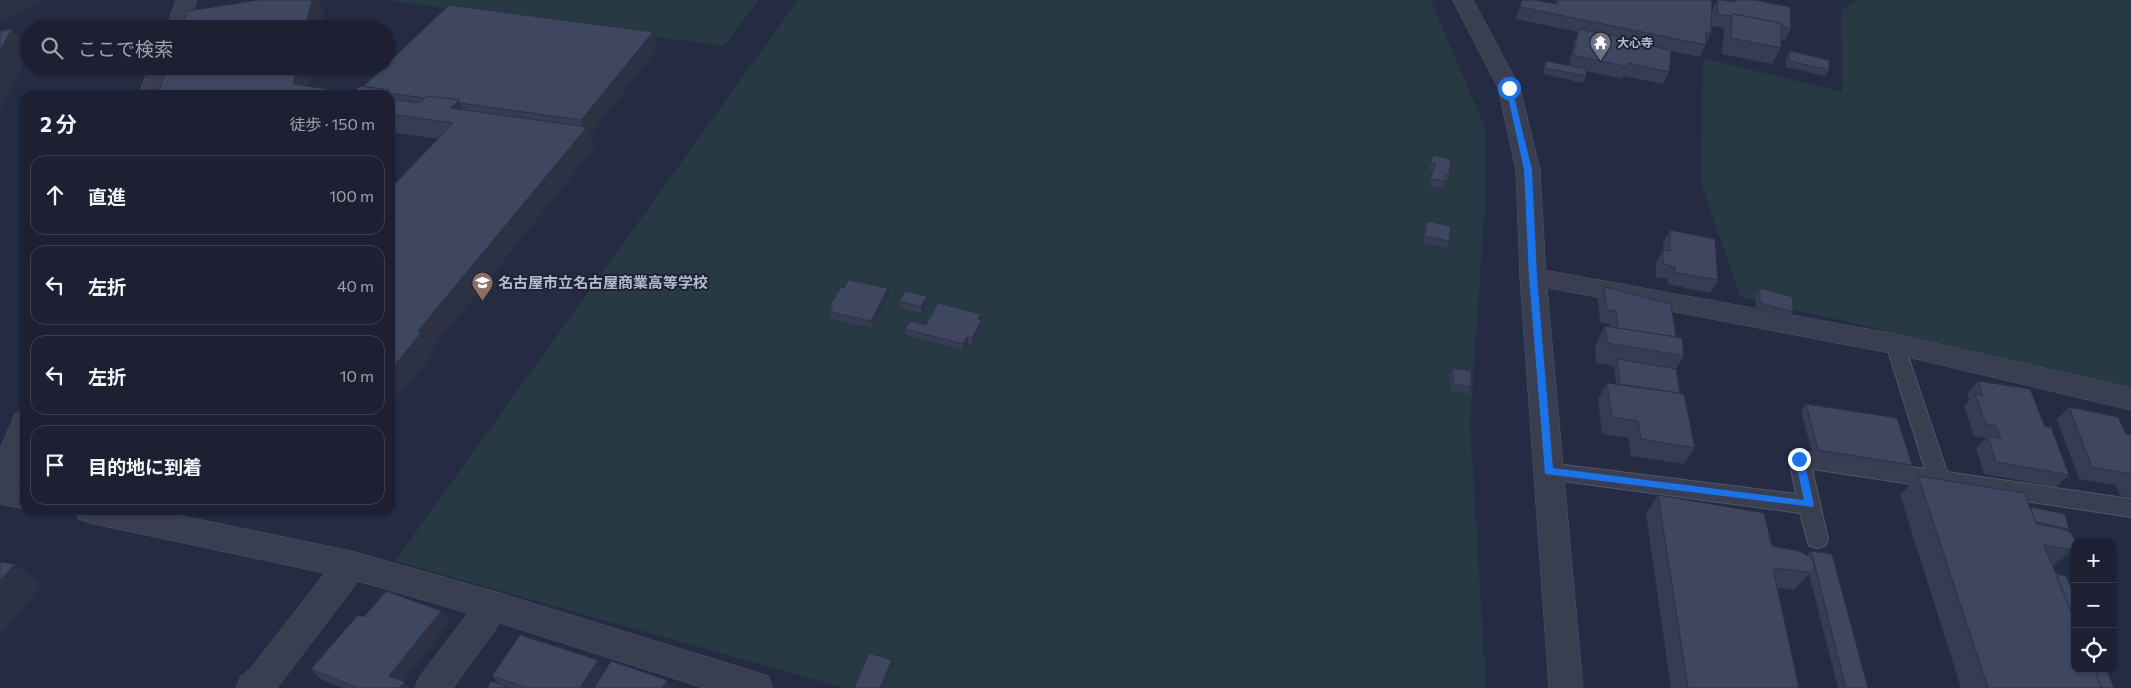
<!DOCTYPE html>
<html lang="ja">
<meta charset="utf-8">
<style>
:root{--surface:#1c2032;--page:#292d3e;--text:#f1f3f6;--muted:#a0a3ac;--line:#3a3e4d}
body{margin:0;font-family:Commissioner,"Noto Sans JP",sans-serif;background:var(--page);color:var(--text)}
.controls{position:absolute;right:15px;bottom:15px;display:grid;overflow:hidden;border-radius:10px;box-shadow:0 1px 4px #0004}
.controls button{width:45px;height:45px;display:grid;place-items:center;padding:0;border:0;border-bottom:1px solid var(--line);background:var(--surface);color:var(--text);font:25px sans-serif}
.stop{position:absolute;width:15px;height:15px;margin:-11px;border:4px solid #1a73e8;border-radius:50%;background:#fff}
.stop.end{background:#1a73e8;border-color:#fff;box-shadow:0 1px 5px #0008}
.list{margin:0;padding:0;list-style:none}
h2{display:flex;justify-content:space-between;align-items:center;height:65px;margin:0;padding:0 20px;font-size:21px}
h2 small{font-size:16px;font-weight:400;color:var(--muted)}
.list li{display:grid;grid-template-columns:32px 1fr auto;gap:15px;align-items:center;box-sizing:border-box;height:80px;margin:0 10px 10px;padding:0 10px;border:1px solid var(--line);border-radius:15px}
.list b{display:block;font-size:19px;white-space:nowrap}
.list em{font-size:16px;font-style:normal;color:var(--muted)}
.icon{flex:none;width:28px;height:28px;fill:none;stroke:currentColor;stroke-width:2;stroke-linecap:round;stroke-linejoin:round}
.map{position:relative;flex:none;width:2131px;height:688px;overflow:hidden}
.search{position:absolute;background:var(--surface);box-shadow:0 1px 4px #0004;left:20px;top:20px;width:375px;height:55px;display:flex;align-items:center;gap:12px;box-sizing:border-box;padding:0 18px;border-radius:28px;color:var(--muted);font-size:19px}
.panel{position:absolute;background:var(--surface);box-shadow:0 1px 4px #0004;left:20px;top:90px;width:375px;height:425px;border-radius:15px}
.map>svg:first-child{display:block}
.green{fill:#273a43}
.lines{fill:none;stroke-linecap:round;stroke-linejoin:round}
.service-casing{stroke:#515669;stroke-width:2}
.minor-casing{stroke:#515669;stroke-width:1}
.tertiary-casing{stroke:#515669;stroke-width:1}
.service{fill:#393e51;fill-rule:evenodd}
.minor{fill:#393e51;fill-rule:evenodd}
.tertiary{fill:#393e51;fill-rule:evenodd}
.wall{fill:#363c53}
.shaded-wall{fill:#2c3143}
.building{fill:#3f4660;stroke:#2c3143}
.route{fill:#1a73e8}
.labels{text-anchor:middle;stroke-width:4;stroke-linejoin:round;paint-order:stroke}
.far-poi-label{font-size:12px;font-weight:bold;fill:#b6bacc;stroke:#1e2337;text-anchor:start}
.poi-label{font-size:15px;font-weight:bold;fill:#b6bacc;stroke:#1e2337;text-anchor:start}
</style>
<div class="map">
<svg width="2131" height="688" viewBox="0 0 2131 688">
<rect width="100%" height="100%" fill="#252b42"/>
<g class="green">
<path d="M386,0H759L724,46Z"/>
<path d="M798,0H1431L1485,128V205L1470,422L1486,688H845L395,561Z"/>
<path d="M1856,0H2131V388L1740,297L1701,182L1703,58L1842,92L1841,10Z"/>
</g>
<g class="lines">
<defs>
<path id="service" d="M1895,337L1902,339L1904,344L1947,472L2131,499V517L1812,469L1828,539L1825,546L1817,548L1809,546L1800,513L1548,479L1541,477L1538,471L1541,465L1548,463L1796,494L1789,459L1792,453L1799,451L1925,469L1886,344L1888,339Z"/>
<g id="minor">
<path d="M177,0H197L186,29H166Z"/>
<path d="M150,66H172L161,95H139Z"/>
<path d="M1533,268L1895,334L2131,388V410L1895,354L1524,283L1520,277L1524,271Z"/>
<path d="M25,410V462L18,482L25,483V509L0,504V449L15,414Z"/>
<path d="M74,510H153L351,551L493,591L756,672L768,676L773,688H704L500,623L453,688H415L420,676L468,613L358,581L277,688H236L241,676L251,668L325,573L90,523L79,519Z"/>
</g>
<path id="tertiary" d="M1453,0H1473L1520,88L1540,170L1546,277L1583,688H1549L1520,277L1516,170L1498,88Z"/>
</defs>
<use href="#service" class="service-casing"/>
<use href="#minor" class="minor-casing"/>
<use href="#tertiary" class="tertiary-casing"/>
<use href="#service" class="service"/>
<use href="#minor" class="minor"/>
<use href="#tertiary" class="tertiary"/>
</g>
<g class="wall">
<path d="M1522,0L1555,4L1556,0H1712L1711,33L1700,57L1671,51L1669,72L1663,84L1623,76L1622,79L1586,71V76L1583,83L1543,74L1544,67L1546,61L1569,65L1574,41L1578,32L1516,19Z"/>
<path d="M1717,0H1722L1732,2L1733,0H1755L1791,28L1785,40L1781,39V48L1772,64L1722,54L1724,30L1725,28L1711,26L1712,11Z"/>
<path d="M658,48L590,135L595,147L432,349L434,352L390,408V189L438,139L390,132V95H157L168,66H313L308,86L353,93L364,86Z"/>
<path d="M1790,51L1829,70L1825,76L1786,67V58Z"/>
<path d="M1433,155L1449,175L1447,181H1445L1442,188L1428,185L1433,171L1429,170Z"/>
<path d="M1427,221L1449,241L1447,248L1422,242Z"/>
<path d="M1670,230L1718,280L1710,293L1667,284L1668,279L1656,277V262L1663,250V243Z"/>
<path d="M1604,287L1676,337L1684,356L1676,369L1680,393L1695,448L1684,464L1631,456L1628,438L1602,434L1598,399L1607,383L1616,384L1614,366L1596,363L1595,346L1605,326L1610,327V324L1600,323L1598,300Z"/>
<path d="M1760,288L1793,312L1789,318L1756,310V295Z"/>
<path d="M890,295L872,328L831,319L830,312L831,309L830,305Z"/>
<path d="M927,296L928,303L922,314L900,308L899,301Z"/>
<path d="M981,314L982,326L973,345L968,343L964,350L906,335L905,329Z"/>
<path d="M1453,368L1471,387L1469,394L1451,391L1450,375Z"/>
<path d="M1978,381L2045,427L2069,475L2056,487L1984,474L1976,448L1985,439V438L1974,436L1964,406L1969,400L1967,393Z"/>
<path d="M1806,404L1912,465L1907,471L1813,456L1801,411Z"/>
<path d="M2069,407L2126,434L2131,435V498L2120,495L2116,485L2079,479L2057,419Z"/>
<path d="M1918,476L2030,507L2069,529L2067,531L2075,550L2053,567L2114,688H1961L1900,495Z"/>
<path d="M1658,495L1772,546L1807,555L1811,551L1868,688H1838L1809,574L1794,590L1777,588L1799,688H1671L1646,514Z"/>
<path d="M441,611L450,622L403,681L411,688H343L322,680L311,669L364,617Z"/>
<path d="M605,671L671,688H487L498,684L492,676Z"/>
</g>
<g class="shaded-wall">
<path d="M0,0H46L0,23Z"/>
<path d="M312,0H318L324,11L321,29H305Z"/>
<path d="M12,29L29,51V53L0,111V51Z"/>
<path d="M653,32L658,48L590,135L595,147L432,349L434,352L390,408V371L418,331L585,130L581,120Z"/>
<path d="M297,66H313L307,95L293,84Z"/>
<path d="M388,90L398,110L390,114V95H383Z"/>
<path d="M459,100L468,120L451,108Z"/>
<path d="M888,288L890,295L872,328L871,321Z"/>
<path d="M927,296L928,303L922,314L921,307Z"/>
<path d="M981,314L982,326L973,345L972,338L978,319Z"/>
<path d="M967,337L968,343L964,350L963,344Z"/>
<path d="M2075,549L2054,567L2049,568L2071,550Z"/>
<path d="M15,564L42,585L0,636V581Z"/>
<path d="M441,611L450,622L399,686L389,676Z"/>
<path d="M598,660L605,671L594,688H580Z"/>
<path d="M892,660L894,666L884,688H880Z"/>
<path d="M667,680L671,688H662Z"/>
<path d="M405,682L411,688H399Z"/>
</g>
<g class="building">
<path d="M258,0H312L305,29H181L187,11Z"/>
<path d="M1522,0H1534L1557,4L1558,0H1712L1711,33L1706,32V45L1520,7Z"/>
<path d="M1718,0H1722L1735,2V0H1755L1790,7L1791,28L1781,26V23L1732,14L1731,16L1717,14Z"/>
<path d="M449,5L653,32L581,120L460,103L459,100L427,96L425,98L389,93L388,90L364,86Z"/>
<path d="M1732,14L1781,23V48L1731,38Z"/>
<path d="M12,29L0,51V31Z"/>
<path d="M1579,29L1630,39V42L1671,50L1669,72L1628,63L1627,67L1573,55Z"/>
<path d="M1790,51L1829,60V70L1789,61Z"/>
<path d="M1546,61L1586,69V76L1545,68Z"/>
<path d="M168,66H297L293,84L353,93L360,86L388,90L383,95H157Z"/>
<path d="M427,96L459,100L451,108L587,127L418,331L421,333L390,371V189L453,123L390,114V99L420,103Z"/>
<path d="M1433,155L1451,159L1449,175L1446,174L1445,181L1430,179L1436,164L1431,163Z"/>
<path d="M1427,221L1451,226L1449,241L1424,236Z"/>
<path d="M1670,230L1715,239L1718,280L1674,272L1675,267L1663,264V250L1670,251Z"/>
<path d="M848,280L888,288L871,321L830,312L833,306L830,305L841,287L844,288Z"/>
<path d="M1604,287L1671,304L1676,337L1618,328L1616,311L1607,310Z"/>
<path d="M1760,288L1793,297V312L1760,303Z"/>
<path d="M905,291L927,296L921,307L899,301Z"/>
<path d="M938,303L981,314L978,319L982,320L972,338L967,337L963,344L905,329L910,321L926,325Z"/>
<path d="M1605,326L1682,338L1684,356L1607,343Z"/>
<path d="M1617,359L1676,369L1680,393L1620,384Z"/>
<path d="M1453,368L1471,371V387L1453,384Z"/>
<path d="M1978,381L2030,389L2045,427H2051L2069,475L1996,462L1988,436L2001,439L1996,426L1986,424L1975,394L1983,396Z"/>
<path d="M1607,383L1684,394L1695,448L1641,439L1638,421L1612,417Z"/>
<path d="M1806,404L1897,418L1912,465L1818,450Z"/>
<path d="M2069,407L2118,417L2126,434L2131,435V477L2130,474L2092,467Z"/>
<path d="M1918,476L2024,493L2037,524L2062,529L2071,533L2076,542H2075V549L2071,550L2044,545L2075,621V669H2094L2102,688H1988Z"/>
<path d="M1658,495L1764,513L1772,546L1799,551L1811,558L1814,563V568L1810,572L1773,568L1799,688H1688Z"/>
<path d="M2030,507L2065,514L2069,529L2036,522Z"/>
<path d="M1811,551L1832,554L1868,688H1846Z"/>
<path d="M0,562L15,564L0,581Z"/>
<path d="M2056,574L2066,576L2075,596V621Z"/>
<path d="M386,591L441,611L389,676L405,682L399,688H358L311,669L358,615L364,617Z"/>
<path d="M520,635L598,660L580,688H527L492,676Z"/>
<path d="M869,653L892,660L880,688H854Z"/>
<path d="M611,661L667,680L662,688H594Z"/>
<path d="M2094,669H2106L2114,688H2102Z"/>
<path d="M491,681L510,688H487Z"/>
</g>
<path class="route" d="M1509,86L1512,88L1532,170L1537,277L1553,468L1804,500L1795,459L1799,455L1804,459L1814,505L1813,507L1545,474L1529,277L1524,170L1506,88Z"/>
<defs>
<symbol id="temple-pin" viewBox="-11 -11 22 30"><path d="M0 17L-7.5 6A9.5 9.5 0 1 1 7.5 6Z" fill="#6b7280" stroke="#1e2337"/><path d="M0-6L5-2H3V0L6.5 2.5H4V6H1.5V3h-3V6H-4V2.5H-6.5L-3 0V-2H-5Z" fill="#fff"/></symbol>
<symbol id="school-pin" viewBox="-11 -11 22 30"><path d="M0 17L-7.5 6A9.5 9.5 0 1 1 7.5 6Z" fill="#8d6e63" stroke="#1e2337"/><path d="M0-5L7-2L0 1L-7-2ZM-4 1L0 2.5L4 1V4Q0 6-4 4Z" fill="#fff"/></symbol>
</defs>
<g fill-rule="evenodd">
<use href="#temple-pin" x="1588" y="30" width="25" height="34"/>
<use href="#school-pin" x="470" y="270" width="25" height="34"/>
</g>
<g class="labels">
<g class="far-poi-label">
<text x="1617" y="47">大心寺</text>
</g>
<g class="poi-label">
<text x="498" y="288">名古屋市立名古屋商業高等学校</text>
</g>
</g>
</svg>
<div class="controls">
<button>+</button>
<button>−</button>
<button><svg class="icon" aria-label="locate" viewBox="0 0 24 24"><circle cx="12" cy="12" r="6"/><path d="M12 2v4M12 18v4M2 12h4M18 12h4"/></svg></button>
</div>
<div class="stop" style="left:1509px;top:88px"></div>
<div class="stop end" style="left:1799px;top:459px"></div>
<div class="search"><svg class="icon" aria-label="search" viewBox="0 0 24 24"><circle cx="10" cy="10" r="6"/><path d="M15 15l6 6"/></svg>ここで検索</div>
<section class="panel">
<h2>2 分<small>徒歩 · 150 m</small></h2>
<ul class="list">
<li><svg class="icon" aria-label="ahead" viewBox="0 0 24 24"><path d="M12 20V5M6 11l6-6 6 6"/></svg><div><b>直進</b></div><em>100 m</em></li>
<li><svg class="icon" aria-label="left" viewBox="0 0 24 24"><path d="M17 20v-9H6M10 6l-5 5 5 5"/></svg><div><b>左折</b></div><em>40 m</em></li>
<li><svg class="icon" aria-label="left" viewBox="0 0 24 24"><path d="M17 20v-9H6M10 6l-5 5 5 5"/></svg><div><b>左折</b></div><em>10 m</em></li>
<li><svg class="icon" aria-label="arrive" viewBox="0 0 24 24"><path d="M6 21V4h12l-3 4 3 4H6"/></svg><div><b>目的地に到着</b></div></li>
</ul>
</section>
</div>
